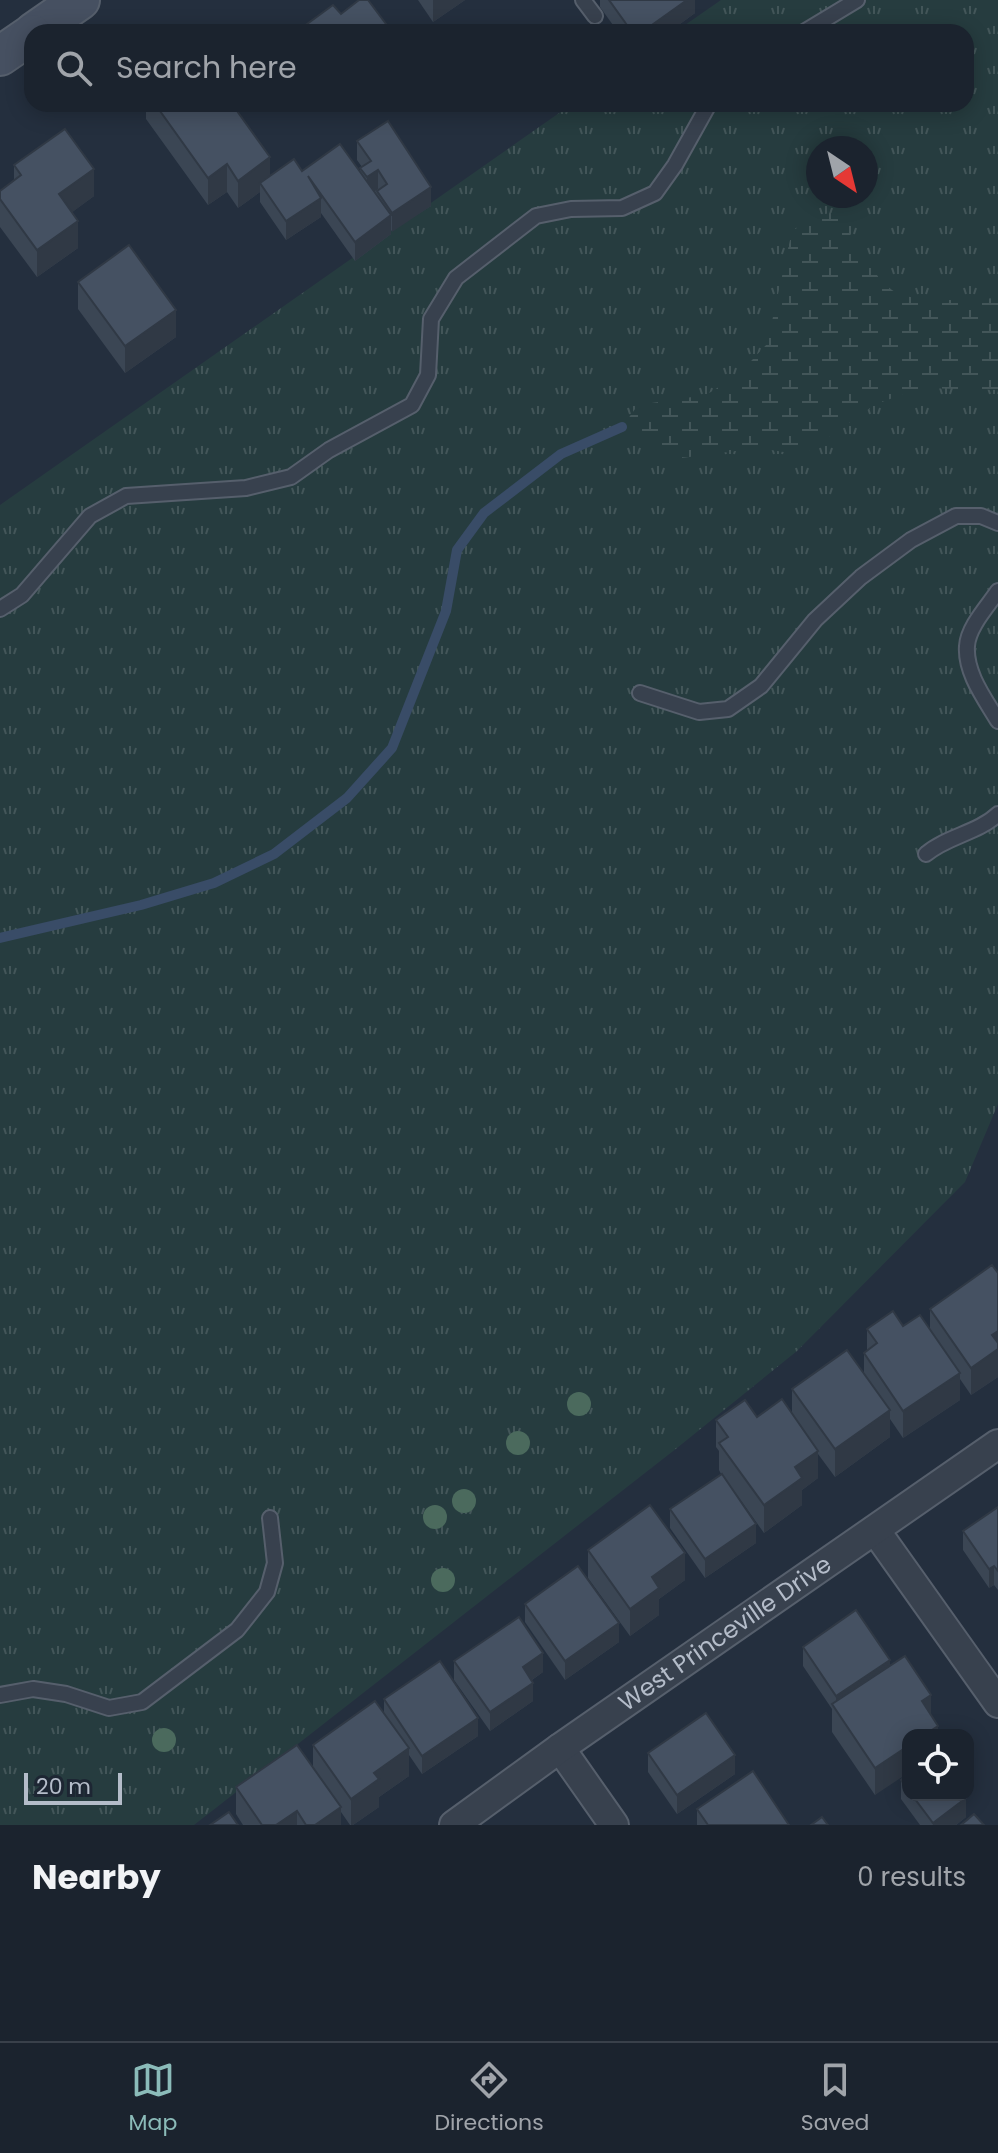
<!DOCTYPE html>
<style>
:root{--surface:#1b232e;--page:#242b36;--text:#f1f3f6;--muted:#a0a4aa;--line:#39404a;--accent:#8bbbb9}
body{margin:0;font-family:Poppins,sans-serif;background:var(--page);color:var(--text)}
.controls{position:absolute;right:24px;bottom:24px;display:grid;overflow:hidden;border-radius:16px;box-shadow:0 4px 20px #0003}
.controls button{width:72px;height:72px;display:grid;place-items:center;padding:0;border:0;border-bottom:2px solid var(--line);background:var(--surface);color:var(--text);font:40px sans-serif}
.compass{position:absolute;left:806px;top:136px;width:72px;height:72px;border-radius:50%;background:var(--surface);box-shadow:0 4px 20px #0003;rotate:145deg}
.scale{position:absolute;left:24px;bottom:20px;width:98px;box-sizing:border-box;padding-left:8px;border:4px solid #b4bcc9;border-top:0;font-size:22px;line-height:28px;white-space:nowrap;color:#b4bcc9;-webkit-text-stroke:6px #1d2633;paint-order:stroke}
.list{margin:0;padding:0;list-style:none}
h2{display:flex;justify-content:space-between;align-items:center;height:104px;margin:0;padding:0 32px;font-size:34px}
h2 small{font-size:26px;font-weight:400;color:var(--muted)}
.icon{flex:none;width:44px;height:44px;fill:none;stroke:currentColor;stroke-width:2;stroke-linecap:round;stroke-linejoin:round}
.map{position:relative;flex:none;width:998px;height:1825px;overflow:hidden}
.search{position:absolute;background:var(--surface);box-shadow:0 4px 20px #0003;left:24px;right:24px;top:24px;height:88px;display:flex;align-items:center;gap:20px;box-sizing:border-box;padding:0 28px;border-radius:24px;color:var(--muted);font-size:30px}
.sheet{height:216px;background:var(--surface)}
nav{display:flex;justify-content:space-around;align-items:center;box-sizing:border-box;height:112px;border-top:2px solid var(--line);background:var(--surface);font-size:22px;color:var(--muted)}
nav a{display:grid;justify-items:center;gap:4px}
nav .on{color:var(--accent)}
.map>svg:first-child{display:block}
.grass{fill:url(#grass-tufts);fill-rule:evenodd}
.wetland{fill:url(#wetland-marsh)}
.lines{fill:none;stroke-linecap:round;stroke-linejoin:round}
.stream{stroke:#394c67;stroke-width:10}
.lane-casing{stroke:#565f6c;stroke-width:18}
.street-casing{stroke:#565f6c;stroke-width:32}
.secondary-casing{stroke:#565f6c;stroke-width:42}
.lane{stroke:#38414e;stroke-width:14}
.street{stroke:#38414e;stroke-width:28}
.secondary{stroke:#465061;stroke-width:38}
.tree{fill:#4b6a5d}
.wall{fill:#3b4654}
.shaded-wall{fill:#303945}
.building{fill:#455162;stroke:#303945;stroke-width:2}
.labels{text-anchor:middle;stroke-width:7;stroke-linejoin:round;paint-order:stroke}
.street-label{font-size:24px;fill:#b4bcc9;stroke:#1d2633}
</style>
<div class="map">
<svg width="998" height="1825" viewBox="0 0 998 1825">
<defs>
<pattern id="grass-tufts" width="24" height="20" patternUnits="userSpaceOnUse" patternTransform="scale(2)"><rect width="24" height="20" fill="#263c3f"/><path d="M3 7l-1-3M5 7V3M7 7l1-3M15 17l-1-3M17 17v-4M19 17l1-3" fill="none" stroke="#435659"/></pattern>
<pattern id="wetland-marsh" width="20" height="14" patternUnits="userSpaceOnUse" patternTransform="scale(2)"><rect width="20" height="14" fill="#263c3f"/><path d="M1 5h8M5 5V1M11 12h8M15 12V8" fill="none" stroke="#435659"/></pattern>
</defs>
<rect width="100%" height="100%" fill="#242f3e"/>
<path class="grass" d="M721,0H998V1104L965,1182L797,1351L677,1448L194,1825H0V505L572,104H966V32H675ZM818,148H866V196H818Z"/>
<path class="wetland" d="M838,212C850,233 872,276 892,290C914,305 972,299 998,298V390L921,388L876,404L802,455L759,448L666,460L622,427L638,405L706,395L738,375L767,344L792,231L818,215Z"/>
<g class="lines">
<path class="stream" d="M0,938L141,905L214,883L274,854L347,798L392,748L446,611L457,550L484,513L561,454L622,427"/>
<defs>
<g id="lane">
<path d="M583,0L595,16"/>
<path d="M804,32L857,0"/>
<path d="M998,591C988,606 968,627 967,646C965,673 985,699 998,721"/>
<path d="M0,609L22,595L90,516L126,496L246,488L291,477L329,450L412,405L428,375L431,319L456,278L536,216L571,209L622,208L655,193L675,165L709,104"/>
<path d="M640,693L699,712L728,709L761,686L815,620L861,577L911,540L956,516H981L998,523"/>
<path d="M926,854C947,836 978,833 998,814"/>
<path d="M0,1695L33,1689L66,1694L109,1708L142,1702L237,1630L267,1592L275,1563L270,1518"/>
</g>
<g id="street">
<path d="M875,1530L998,1703"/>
<path d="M560,1748L614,1825"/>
<path id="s1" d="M454,1825L560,1748L998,1444"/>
</g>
<g id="secondary">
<path d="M34,32L80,0"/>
<path d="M0,56L32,34"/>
</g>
</defs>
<use href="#lane" class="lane-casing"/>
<use href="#street" class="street-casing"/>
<use href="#secondary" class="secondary-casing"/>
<use href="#lane" class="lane"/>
<use href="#street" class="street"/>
<use href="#secondary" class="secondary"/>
</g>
<g class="tree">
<circle cx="579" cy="1404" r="12"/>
<circle cx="518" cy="1443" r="12"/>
<circle cx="464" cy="1501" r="12"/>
<circle cx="435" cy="1517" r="12"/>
<circle cx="443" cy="1580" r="12"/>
<circle cx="164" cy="1740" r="12"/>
</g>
<g class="wall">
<path d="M418,0H465L433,22Z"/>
<path d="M600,0H695V13L669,32H618L600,7Z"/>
<path d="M146,104H232L270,176L302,171L360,172V168L362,167L357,160V141L431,206L391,231V234L355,261L321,213V217L286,240L260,202V192L238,208L227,192L208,205L146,119Z"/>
<path d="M14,165L94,196L72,212L78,248L37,277L0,227V191L14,180Z"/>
<path d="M78,282L176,337L125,373L78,309Z"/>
<path d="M998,1273V1377L971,1395L960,1379V1400L903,1438L890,1419V1437L835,1477L818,1454V1478L802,1490V1505L764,1533L729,1484L756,1543L705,1578L670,1528V1509L721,1474L719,1470V1451L716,1447V1420L792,1414V1389L864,1373V1353L867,1350V1329L903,1326L930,1330V1309Z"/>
<path d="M998,1507V1590L994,1585L989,1588L963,1550V1531Z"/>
<path d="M588,1550L685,1580L659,1599V1615L630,1636L588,1578Z"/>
<path d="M525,1604L619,1642L565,1680L525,1622Z"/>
<path d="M803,1647L890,1666L931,1715L938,1735L875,1795L832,1732V1709L803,1666Z"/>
<path d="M454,1661L543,1672L532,1680L533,1701L490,1731L454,1680Z"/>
<path d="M384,1699L478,1736L422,1774L409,1755V1776L379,1797V1807L353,1825H350L341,1812V1825H243L236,1814V1787L313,1767V1745L384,1713Z"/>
<path d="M648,1753L735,1774L677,1814L648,1772Z"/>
<path d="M908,1775V1795H967L965,1797L966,1817L956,1825H920L901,1799V1780Z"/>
<path d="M697,1809L789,1825H697Z"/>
</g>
<g class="shaded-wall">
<path d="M433,0H465L433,22Z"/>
<path d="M687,0H695V13L669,32H642Z"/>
<path d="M270,157V185L260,183V192L238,208V181Z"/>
<path d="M227,164V192L208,205V178Z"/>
<path d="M94,169V196L59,222V194Z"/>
<path d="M378,170V189L367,196V177Z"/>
<path d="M431,187V206L392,232V213Z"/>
<path d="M321,198V217L286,240V221Z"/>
<path d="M391,215V234L355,261V242Z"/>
<path d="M78,221V248L37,277V250Z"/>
<path d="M176,310V337L125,373V346Z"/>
<path d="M998,1331V1377L971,1395V1368L992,1335Z"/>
<path d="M960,1373V1400L903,1438V1411Z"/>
<path d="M890,1410V1437L835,1477V1449Z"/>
<path d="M818,1451V1478L802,1490V1505L764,1533V1505L795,1467Z"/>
<path d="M756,1524V1543L705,1578V1559Z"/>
<path d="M685,1553V1580L659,1599V1615L630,1636V1609L652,1577Z"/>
<path d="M994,1566V1585L989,1588V1569Z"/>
<path d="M619,1623V1642L565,1680V1661Z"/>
<path d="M543,1653V1672L523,1686V1667Z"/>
<path d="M890,1660V1679L836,1710V1696Z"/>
<path d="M533,1683V1701L490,1731V1712Z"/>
<path d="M931,1695V1723L922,1701Z"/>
<path d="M478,1718V1736L422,1774V1756Z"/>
<path d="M938,1726V1735H924Z"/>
<path d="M908,1746V1773L875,1795V1768Z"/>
<path d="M409,1748V1776L379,1797V1807L353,1825H351V1799L374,1773Z"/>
<path d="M735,1755V1774L677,1814V1795Z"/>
<path d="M970,1774V1793L968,1794V1775Z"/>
<path d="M966,1798V1817L956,1825H933V1823Z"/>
<path d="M341,1807V1825H315Z"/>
<path d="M297,1811V1825H276Z"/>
</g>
<g class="building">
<path d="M359,0H368L392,32H307L303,27L333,5L341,14Z"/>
<path d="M609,0H687L642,32H632Z"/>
<path d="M607,26L611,32H599Z"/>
<path d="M155,104H232L270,157L238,181L227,164L208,178Z"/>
<path d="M388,121L431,187L392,213L377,191L387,184L378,170L367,177L360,168L371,161L357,141Z"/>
<path d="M65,129L94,169L59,194L78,221L37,250L0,199V191L21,175L14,165Z"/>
<path d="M340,144L391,215L355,242L308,176L321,198L286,221L260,183L294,159L302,171Z"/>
<path d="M129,245L176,310L125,346L78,282Z"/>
<path d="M992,1265L998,1273V1331L992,1335L998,1343V1349L971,1368L930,1309Z"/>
<path d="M893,1311L903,1326L920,1315L960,1373L903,1411L864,1353L877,1343L867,1329Z"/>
<path d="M847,1350L890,1410L835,1449L792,1389Z"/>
<path d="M782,1399L818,1451L795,1467L802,1478L764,1505L719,1443L728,1437L716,1420L745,1400L757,1417Z"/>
<path d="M722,1474L756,1524L705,1559L670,1509Z"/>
<path d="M650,1505L685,1553L652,1577L659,1588L630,1609L588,1550Z"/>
<path d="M998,1507V1571L994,1566L989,1569L963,1531Z"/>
<path d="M578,1566L619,1623L565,1661L525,1604Z"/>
<path d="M856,1610L890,1660L836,1696L803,1647Z"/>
<path d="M519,1617L543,1653L523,1667L533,1683L490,1712L454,1661Z"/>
<path d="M905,1656L931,1695L922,1701L938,1726L924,1735H908V1746L875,1768L832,1704Z"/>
<path d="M440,1661L478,1718L422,1756L384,1699Z"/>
<path d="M375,1701L409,1748L374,1773L379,1779L351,1799L313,1745Z"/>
<path d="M706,1713L735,1755L677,1795L648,1753Z"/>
<path d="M297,1745L341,1807L315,1825H306L297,1811L276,1825H262L236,1787Z"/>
<path d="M753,1771L789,1825H708L697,1809Z"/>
<path d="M908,1775V1790L901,1780Z"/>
<path d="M912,1795H964L966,1798L933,1823Z"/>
<path d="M229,1812L238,1825H210Z"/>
<path d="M974,1814L984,1825H961Z"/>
<path d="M822,1817L828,1825H811Z"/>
</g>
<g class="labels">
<g class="street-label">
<text dy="8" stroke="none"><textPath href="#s1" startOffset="332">West Princeville Drive</textPath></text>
</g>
</g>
</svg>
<div class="controls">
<button><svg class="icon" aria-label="locate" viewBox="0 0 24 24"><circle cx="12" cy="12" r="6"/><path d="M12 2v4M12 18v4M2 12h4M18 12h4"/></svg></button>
</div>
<svg class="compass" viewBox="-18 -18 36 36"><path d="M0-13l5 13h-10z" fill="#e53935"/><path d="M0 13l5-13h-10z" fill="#a0a4aa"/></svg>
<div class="scale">20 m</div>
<div class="search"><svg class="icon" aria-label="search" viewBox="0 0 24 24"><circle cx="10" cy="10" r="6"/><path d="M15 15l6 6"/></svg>Search here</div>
</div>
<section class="sheet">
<h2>Nearby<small>0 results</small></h2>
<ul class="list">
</ul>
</section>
<nav>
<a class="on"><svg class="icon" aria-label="map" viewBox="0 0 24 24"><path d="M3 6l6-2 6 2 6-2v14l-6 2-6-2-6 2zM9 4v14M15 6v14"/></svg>Map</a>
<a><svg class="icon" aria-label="directions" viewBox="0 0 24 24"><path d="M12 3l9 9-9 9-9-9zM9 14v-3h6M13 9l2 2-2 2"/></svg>Directions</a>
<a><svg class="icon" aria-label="saved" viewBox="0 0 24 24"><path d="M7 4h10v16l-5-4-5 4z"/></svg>Saved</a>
</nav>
